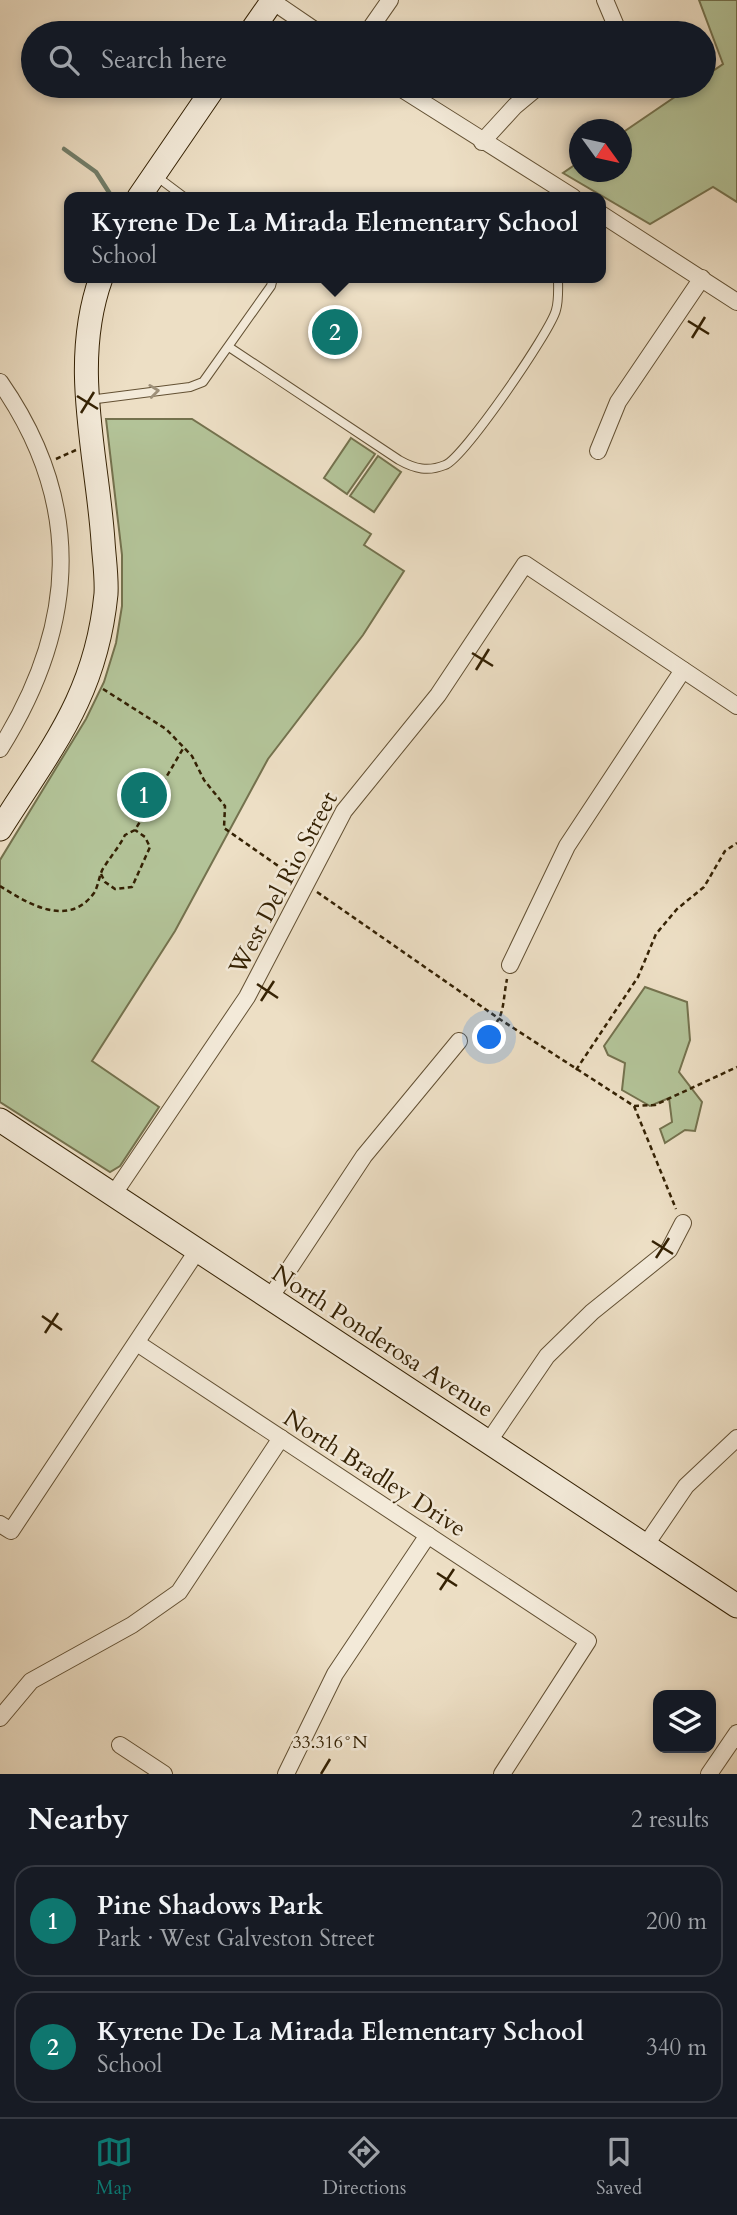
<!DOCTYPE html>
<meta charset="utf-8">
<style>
:root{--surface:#171b24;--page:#20242c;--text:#f1f3f6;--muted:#9ea1a6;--line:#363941;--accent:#0f766e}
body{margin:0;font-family:Cardo,serif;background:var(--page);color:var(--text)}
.controls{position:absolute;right:21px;bottom:21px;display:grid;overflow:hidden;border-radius:14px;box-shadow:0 4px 10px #0003}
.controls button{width:63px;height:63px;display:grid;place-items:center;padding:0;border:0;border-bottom:2px solid var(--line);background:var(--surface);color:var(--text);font:35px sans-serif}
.compass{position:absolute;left:569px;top:119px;width:63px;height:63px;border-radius:50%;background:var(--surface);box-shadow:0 4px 10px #0003;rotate:123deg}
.you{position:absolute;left:490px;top:1038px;width:24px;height:24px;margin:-18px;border:5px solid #fff;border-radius:50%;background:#1a73e8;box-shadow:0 0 0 10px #1a73e833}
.badge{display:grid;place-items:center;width:46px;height:46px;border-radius:50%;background:var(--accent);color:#fff;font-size:23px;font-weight:700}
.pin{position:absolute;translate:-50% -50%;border:4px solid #fff;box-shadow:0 2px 7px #0006}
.popup{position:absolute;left:64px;top:192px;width:542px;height:91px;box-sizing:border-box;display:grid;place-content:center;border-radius:14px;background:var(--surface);filter:drop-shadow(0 2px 5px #0005);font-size:23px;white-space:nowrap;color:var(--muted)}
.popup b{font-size:26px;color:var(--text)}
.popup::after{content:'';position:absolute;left:50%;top:100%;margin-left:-14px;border:14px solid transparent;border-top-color:var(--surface)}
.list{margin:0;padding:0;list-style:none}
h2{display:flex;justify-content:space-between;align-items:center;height:91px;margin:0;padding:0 28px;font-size:30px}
h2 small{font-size:23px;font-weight:400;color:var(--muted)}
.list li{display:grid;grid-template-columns:46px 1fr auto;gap:21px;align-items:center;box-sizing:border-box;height:112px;margin:0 14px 14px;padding:0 14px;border:2px solid var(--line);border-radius:21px}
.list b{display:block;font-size:26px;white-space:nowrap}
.list p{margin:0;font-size:23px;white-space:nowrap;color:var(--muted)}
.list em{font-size:23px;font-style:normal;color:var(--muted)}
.icon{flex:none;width:38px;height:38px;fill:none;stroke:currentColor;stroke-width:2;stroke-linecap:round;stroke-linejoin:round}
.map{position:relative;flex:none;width:737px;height:1774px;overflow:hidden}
.search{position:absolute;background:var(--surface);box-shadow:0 4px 10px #0003;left:21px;right:21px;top:21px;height:77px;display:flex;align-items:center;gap:18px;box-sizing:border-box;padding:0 24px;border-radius:38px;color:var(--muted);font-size:26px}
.sheet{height:343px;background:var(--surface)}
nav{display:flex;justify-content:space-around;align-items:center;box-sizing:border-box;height:98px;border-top:2px solid var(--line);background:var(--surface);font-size:19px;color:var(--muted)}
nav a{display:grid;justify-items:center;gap:4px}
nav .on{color:var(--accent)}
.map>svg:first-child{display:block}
.green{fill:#b3c398;stroke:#74724e;stroke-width:2}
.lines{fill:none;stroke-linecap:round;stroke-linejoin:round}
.stream{stroke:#727f6b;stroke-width:4.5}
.lane-casing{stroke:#635134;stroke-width:10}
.street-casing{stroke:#635134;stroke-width:18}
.secondary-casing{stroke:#352204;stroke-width:25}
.path{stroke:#352204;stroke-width:2.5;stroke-dasharray:5 3.5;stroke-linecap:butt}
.lane{stroke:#f3ead9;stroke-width:8}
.street{stroke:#f3ead9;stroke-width:16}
.secondary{stroke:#f3ead9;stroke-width:23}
.oneway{stroke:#9e9079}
.ticks{fill:none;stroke:#352204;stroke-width:2.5}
.labels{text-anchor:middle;stroke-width:5;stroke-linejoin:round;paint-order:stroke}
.street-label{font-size:24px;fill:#352204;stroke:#f3ead9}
.ticks-label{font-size:18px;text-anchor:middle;fill:#352204;stroke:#f3ead9;stroke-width:5;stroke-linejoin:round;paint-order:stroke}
</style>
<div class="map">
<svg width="737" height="1774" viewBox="0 0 737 1774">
<rect width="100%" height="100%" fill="#eddfc5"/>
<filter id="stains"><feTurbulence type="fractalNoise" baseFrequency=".00286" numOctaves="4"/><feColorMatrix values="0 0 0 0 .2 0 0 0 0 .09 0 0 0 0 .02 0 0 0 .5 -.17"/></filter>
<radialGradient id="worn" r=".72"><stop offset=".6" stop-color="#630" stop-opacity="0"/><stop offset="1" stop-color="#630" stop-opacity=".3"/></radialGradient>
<g class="green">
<path d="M699,0H737V202L713,187L650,224L563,173L579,162L580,172H622V133L691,86H704V77L723,64Z"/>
<path d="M106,419H192L371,534L364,545L404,571L363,635L268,759L175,931L92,1061L159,1107L120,1166L110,1172L0,1102V860L86,719L104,682L116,643L122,606V555Z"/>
<path d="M351,438L375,454L347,494L324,478Z"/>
<path d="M378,456L401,472L374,512L350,496Z"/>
<path d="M645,987L687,1002L690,1040L679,1072L702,1102L695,1131L685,1130L665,1143L660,1129L672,1122L669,1098L650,1106L622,1090L625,1063L608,1055L604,1046Z"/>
</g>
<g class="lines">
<path class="stream" d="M64,149L96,172L112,197"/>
<defs>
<g id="lane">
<path d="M156,176L184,197"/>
<path d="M229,347L399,460C415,469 428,472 445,465C463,459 551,331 556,310C559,300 558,288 558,278"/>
<path d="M89,400L190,387L203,382L271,286L273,278"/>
</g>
<g id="street">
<path d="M605,0L619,33"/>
<path d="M272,1L319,33"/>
<path d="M367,33L390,0"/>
<path d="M397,86L573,197"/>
<path d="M482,142L515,106L539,86"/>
<path d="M601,214L737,302"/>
<path d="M0,382C85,504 77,626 0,749"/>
<path d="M598,451L618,402L702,278"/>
<path d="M510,965L567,846L683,670"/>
<path d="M113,1195L247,997L344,811L438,695L525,564L737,706"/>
<path d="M270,1298L364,1156L459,1041"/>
<path d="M137,1343L588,1641L502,1774"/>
<path d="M489,1441L547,1356L592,1312L669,1250L683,1223"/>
<path d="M0,1524L11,1531L197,1251"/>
<path d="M645,1546L686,1486L737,1438"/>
<path d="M0,1718L31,1681L132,1625L179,1592L281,1438"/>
<path d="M120,1745L164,1774"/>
<path d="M286,1774L335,1674L428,1535"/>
<path d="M709,1774L737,1733"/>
</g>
<g id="secondary">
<path d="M250,33L273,0"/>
<path d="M139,197L215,86"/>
<path d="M0,829C52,747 96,695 106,594C107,577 104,558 103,541C97,454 70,364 101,278"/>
<path d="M0,1120L737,1606"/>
</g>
</defs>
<use href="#lane" class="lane-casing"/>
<use href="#street" class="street-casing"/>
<use href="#secondary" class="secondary-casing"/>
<g class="path">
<path d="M56,459L76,450"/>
<path d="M103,689L166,729L192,756L204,780L225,806L224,828L294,877"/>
<path d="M101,874L105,882L115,889L132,887L150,847L145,837L135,830"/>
<path d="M0,886C27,903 68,929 94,893C99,885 99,874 104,867C111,856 119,847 125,835L135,830L184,747"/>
<path d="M317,892L501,1020L634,1106L676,1209"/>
<path d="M474,1036C507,1025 501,1009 507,979"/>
<path d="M576,1070L638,977L656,934L677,909L704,887L725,851L737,843"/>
<path d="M634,1106L655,1105L737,1067"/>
</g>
<use href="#lane" class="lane"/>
<use href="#street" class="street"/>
<use href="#secondary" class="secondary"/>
</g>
<defs><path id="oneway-chevron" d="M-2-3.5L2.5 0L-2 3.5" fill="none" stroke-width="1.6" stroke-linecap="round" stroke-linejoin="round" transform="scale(1.75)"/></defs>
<use class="oneway" href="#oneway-chevron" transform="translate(154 391) rotate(-7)"/>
<path class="ticks" d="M688,321L709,334M692,338L705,317M77,396L98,409M81,413L94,392M472,653L493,666M476,670L489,649M257,984L278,998M261,1001L274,981M652,1241L673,1254M656,1258L669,1238M42,1316L62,1330M45,1333L58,1313M437,1573L457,1586M440,1590L454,1569M321,1774L330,1759"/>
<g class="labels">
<g class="street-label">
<text transform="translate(283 883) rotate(-62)" y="8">West Del Rio Street</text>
<text transform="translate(383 1341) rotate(33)" y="8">North Ponderosa Avenue</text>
<text transform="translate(375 1473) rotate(33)" y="8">North Bradley Drive</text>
</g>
</g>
<g class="ticks-label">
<text x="330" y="1748">33.316°N</text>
</g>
<rect width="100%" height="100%" filter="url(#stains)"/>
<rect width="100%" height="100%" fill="url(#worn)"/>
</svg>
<div class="controls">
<button><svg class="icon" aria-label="layers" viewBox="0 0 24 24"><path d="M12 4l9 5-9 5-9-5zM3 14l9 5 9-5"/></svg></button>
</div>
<svg class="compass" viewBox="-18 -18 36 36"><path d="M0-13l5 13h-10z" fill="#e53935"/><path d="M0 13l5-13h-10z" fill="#9ea1a6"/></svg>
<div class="you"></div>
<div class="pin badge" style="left:144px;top:795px">1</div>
<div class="pin badge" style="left:335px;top:332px">2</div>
<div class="popup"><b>Kyrene De La Mirada Elementary School</b>School</div>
<div class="search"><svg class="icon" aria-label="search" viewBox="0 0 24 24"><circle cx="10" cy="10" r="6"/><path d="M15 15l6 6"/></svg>Search here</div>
</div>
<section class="sheet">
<h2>Nearby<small>2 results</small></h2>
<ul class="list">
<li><span class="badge">1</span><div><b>Pine Shadows Park</b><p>Park · West Galveston Street</p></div><em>200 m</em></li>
<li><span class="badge">2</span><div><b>Kyrene De La Mirada Elementary School</b><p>School</p></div><em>340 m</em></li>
</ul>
</section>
<nav>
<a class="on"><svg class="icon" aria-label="map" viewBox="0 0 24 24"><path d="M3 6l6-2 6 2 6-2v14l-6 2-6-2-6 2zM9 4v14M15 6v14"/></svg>Map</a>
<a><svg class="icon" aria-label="directions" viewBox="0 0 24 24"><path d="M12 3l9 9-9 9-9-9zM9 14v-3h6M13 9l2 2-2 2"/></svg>Directions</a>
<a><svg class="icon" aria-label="saved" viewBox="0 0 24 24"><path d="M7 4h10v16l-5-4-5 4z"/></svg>Saved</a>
</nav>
